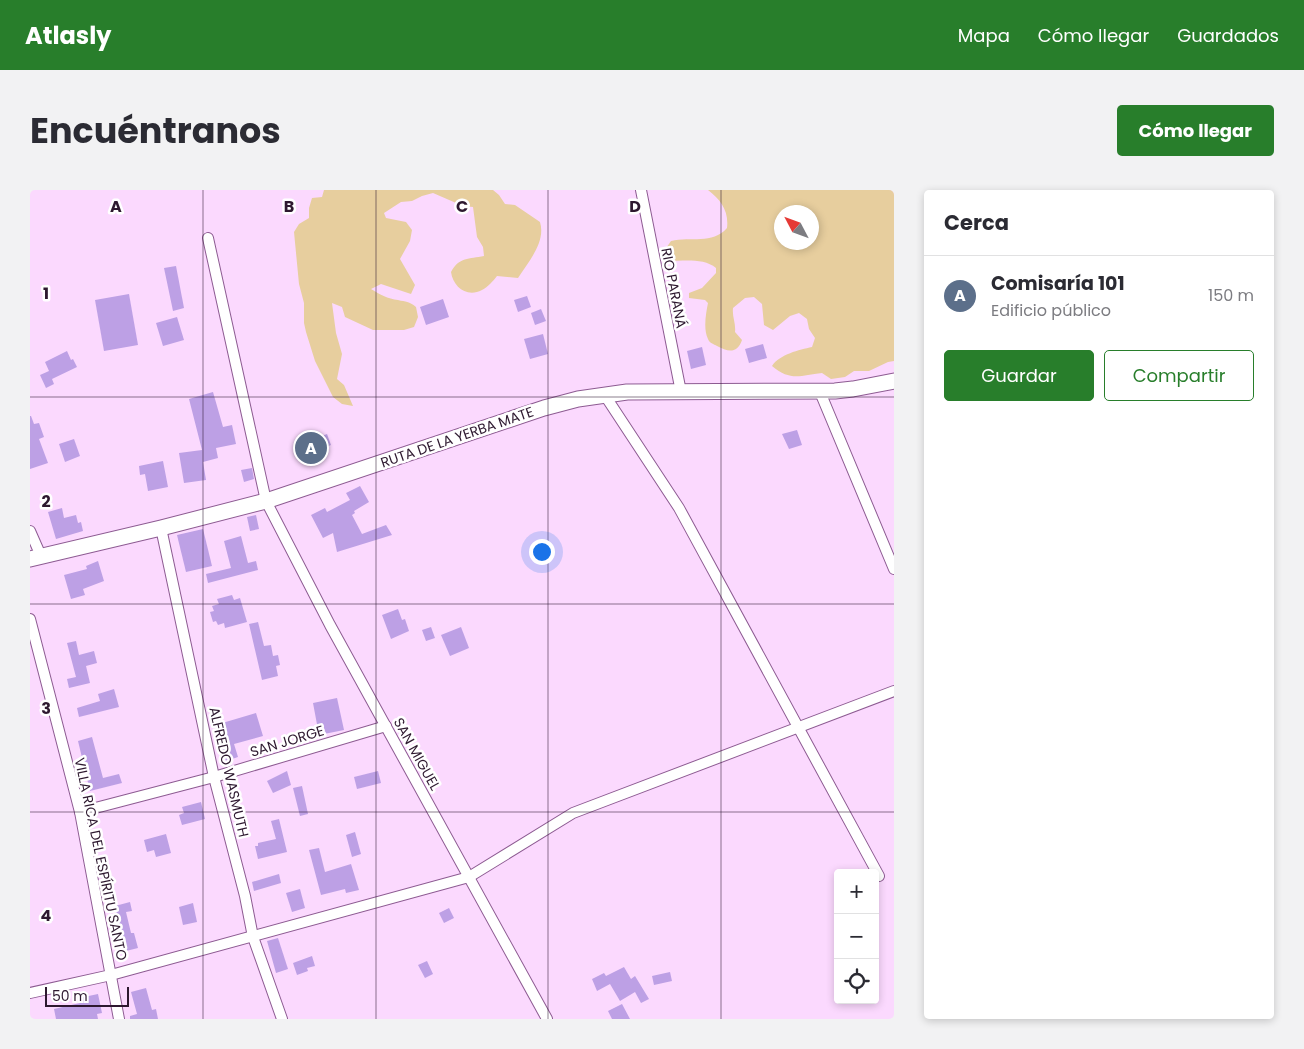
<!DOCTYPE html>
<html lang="es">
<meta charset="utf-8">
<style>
:root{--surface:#fff;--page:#f2f2f3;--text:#2b2b33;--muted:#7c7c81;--line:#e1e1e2;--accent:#287e2b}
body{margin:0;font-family:Poppins,sans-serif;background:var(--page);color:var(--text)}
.controls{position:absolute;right:15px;bottom:15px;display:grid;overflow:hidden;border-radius:5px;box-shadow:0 2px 8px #0003}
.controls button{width:45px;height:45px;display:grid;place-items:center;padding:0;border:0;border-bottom:1px solid var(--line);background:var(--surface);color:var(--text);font:25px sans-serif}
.compass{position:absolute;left:744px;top:15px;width:45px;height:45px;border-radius:50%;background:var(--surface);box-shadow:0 2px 8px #0003;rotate:311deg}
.scale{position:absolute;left:15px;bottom:12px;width:84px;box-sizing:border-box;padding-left:5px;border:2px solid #2d182f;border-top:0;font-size:14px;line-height:18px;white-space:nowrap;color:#2d182f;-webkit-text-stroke:4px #fff;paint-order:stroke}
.you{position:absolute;left:511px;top:361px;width:18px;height:18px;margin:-12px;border:4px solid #fff;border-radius:50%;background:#1a73e8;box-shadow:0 0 0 8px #1a73e833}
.badge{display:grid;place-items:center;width:32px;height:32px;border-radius:50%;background:var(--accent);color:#fff;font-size:16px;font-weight:700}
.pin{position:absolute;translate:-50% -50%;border:2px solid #fff;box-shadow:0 1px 5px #0006}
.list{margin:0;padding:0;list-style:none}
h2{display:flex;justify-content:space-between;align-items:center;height:65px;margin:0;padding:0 20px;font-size:21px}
h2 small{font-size:16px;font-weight:400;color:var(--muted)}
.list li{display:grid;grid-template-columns:32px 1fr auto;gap:15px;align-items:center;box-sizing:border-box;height:80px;padding:0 20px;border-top:1px solid var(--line)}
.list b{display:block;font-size:19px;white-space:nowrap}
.list p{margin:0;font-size:16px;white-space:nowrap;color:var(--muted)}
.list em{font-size:16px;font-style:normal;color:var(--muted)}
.actions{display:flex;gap:10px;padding:15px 20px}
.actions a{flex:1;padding:11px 0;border:1px solid var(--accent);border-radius:5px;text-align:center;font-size:18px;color:var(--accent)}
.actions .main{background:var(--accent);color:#fff}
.icon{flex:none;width:28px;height:28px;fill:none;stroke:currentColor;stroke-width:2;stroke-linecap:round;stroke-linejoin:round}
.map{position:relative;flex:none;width:864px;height:829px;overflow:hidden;border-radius:5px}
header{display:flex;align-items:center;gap:30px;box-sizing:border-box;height:70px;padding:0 25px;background:var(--accent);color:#fff}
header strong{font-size:24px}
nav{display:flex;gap:28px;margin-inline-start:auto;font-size:18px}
.intro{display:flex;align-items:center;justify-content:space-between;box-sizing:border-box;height:120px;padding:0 30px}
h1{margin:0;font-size:35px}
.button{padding:12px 22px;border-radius:5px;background:var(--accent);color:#fff;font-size:18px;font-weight:700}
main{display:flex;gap:30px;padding:0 30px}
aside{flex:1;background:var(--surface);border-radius:5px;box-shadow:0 2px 8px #0003}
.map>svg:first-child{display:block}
.green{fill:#e7ce9e;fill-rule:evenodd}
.building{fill:#bda0e5}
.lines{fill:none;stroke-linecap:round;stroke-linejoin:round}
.street-casing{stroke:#8d5b92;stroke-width:12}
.secondary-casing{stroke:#8d5b92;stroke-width:17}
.street{stroke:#fff;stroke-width:10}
.secondary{stroke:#fff;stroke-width:15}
.grid{fill:none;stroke:#2d182f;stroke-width:1;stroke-opacity:0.55}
.labels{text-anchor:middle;stroke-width:5;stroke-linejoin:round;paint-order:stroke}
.street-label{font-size:14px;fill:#2d182f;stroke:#fff}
.grid-label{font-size:16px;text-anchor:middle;font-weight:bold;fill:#2d182f;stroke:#fff;stroke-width:5;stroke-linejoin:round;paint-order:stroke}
</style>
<header>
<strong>Atlasly</strong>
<nav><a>Mapa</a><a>Cómo llegar</a><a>Guardados</a></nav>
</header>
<div class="intro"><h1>Encuéntranos</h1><a class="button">Cómo llegar</a></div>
<main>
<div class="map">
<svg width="864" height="829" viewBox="0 0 864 829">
<rect width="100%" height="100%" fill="#fbd9fe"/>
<g class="green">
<path d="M294,0H463L469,5L475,14L485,15L510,32C516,52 499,71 488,88L467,86C463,91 458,97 452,100C437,108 423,97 421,82C429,67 439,69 454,66L453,57L447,47L443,17L433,16L403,3L392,6L382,11L371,12L354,23L356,28L376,32L382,40L380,51L370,69L385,95L381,104L351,94L341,99C349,104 358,109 368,110C376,112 379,111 386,117L388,127L384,137L374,140H343L315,127L312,117L302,113L306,143L312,164L307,189L314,195L323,216L312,214L303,207L285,171L276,142L274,133V113L269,94L264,42L269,34L279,28V18L282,8L292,7Z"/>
<path d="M678,0H864V171L858,172L839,181H824L815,187L801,189L792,183C771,185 761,192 742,176C750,164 769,160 782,157L785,148L779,139L777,129L769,123L760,126L743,140L734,135L732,114L724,107L715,108L703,118C702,127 706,133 705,142L712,150C707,164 698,162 687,156C684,154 679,153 678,149C673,139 676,123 678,113L675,110L659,108V103L672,98L686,83V78C674,68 654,71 639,71L632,64L641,51C661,46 682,55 697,38C699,21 691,10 678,0ZM752,22H782V52H752Z"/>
</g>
<g class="building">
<path d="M146,76L154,118L143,121L134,78Z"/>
<path d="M99,104L108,155L74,161L65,110Z"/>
<path d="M497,106L501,117L488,122L484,110Z"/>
<path d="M413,109L419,127L396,135L390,117Z"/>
<path d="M511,119L516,131L505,135L501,123Z"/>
<path d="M147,127L154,150L133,156L126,133Z"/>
<path d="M513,144L518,164L500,169L494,149Z"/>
<path d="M733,154L737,168L719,173L715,159Z"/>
<path d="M672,157L676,175L661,179L657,161Z"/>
<path d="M37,161L41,170L43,169L47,177L22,189L24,194L16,198L10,185L19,181L15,172Z"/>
<path d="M183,202L193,237L202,235L206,254L186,258L188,268L173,272L176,290L154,293L149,263L172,260L159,209Z"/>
<path d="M0,226H1L4,234L9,233L14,247L9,249L18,273L0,279Z"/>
<path d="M767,240L772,255L759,259L752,244Z"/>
<path d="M297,244L301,255L267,268L263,257Z"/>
<path d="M44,249L50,266L35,272L29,254Z"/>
<path d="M133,271L138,297L118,301L115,284L110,285L109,276Z"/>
<path d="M222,278L224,289L214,292L211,280Z"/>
<path d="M330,296L339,312L324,321L325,323L322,325L332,344L356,335L362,345L307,362L303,343L293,348L281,325L295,318L297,322L320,310L316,303Z"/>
<path d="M32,318L34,328L46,325L48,333L51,332L53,341L26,349L18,322Z"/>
<path d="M226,325L229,339L220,341L217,327Z"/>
<path d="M173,339L182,376L156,382L147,345Z"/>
<path d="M211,346L218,373L226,371L228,380L178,393L176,384L201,378L194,351Z"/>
<path d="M68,371L74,391L53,399L55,405L41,409L34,385L57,379L56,376Z"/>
<path d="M202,405L204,410L210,408L217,432L195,438L194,433L188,435L186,431L183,432L180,422L184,421L182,416L189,414L187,409Z"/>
<path d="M368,419L372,430L375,429L379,441L361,449L352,425Z"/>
<path d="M228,432L234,456L241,455L243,466L248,465L250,475L246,476L248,486L232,490L219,434Z"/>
<path d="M401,437L405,448L396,451L392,440Z"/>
<path d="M431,437L439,458L420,466L411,445Z"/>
<path d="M46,451L49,465L64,461L67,473L56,476L60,493L39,498L37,489L46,487L37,453Z"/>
<path d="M84,499L89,517L49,527L47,518L70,511L68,504Z"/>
<path d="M307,508L314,540L289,545L283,513Z"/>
<path d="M226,523L233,546L204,554L208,567L196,571L192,558L195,557L189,534Z"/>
<path d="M62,547L73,588L89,584L92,593L60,601L48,551Z"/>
<path d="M257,581L261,595L243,603L237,591Z"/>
<path d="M348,581L351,593L327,599L324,587Z"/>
<path d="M272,596L278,624L270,626L263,598Z"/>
<path d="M171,612L175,629L152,635L149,625L154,623L152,617Z"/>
<path d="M249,629L257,662L228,669L225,656H228V653L246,649L241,631Z"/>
<path d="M325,642L331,664L322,667L316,645Z"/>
<path d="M136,644L141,663L126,667L124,660L117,662L114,650Z"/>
<path d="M289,658L295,682L321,674L329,700L316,703L315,699L291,705L279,660Z"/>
<path d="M249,684L251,693L224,701L222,692Z"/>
<path d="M270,699L275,718L262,722L256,703Z"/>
<path d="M100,712L102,721L96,722L101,743H104L108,758L96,761L85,716Z"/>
<path d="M163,713L167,732L153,735L149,717Z"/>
<path d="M419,718L424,728L414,733L409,723Z"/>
<path d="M248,748L258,779L246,783L237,751Z"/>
<path d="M282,766L285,776L277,778L278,781L267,785L263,773Z"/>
<path d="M397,771L403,784L395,788L388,775Z"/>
<path d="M594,777L601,789L605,786L619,809L611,813L605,802L590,811L580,794L567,801L562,789L574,783L576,786Z"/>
<path d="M640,782L642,791L624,795L622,786Z"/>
<path d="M116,798L122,820L126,819L128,829H100V826L107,824L101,802Z"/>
<path d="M68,804L72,823L67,824L68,829H26L24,819L50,813L49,808Z"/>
<path d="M592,814L600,829H582L578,821Z"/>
</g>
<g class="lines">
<defs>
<g id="street">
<path d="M611,0L651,202"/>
<path d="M178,48L236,311L300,435L517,829"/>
<path d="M790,202L864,379"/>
<path d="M574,204L649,318L849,686"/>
<path d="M131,338L184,587L215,706L223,747L252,829"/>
<path d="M0,341L11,366"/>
<path d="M0,429L50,622L89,829"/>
<path d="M50,622L184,587L356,536"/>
<path d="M0,803L81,785L439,687L543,623L864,501"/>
</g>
<path id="secondary" d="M0,369L131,338L236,311L514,218L548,209L597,202L805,201L823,199L864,191"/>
</defs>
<use href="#street" class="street-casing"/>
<use href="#secondary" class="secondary-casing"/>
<use href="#street" class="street"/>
<use href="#secondary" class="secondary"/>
</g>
<path class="grid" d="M173,0V829M346,0V829M518,0V829M691,0V829M0,207H864M0,414H864M0,622H864"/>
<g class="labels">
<g class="street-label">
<text transform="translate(644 98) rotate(79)" y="5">RIO PARANÁ</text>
<text transform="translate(427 247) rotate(-19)" y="5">RUTA DE LA YERBA MATE</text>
<text transform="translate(257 551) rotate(-17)" y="5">SAN JORGE</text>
<text transform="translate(387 564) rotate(61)" y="5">SAN MIGUEL</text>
<text transform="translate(199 582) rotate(77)" y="5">ALFREDO WASMUTH</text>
<text transform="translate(71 669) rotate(78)" y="5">VILLA RICA DEL ESPÍRITU SANTO</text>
</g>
</g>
<g class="grid-label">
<text x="86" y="22">A</text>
<text x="259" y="22">B</text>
<text x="432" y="22">C</text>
<text x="605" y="22">D</text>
<text x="16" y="109">1</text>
<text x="16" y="317">2</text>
<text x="16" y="524">3</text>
<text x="16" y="731">4</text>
</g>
</svg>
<div class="controls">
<button>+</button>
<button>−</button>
<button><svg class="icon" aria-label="locate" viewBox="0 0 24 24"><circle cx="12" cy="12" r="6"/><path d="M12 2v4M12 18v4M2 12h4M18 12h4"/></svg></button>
</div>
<svg class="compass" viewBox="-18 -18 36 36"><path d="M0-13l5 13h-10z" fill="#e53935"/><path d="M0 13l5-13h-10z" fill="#7c7c81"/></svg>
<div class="scale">50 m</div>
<div class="you"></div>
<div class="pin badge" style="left:281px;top:258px;background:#5c6f8a">A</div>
</div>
<aside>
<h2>Cerca<small></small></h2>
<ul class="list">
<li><span class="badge" style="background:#5c6f8a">A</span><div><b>Comisaría 101</b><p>Edificio público</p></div><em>150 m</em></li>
</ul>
<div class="actions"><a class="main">Guardar</a><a>Compartir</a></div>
</aside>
</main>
